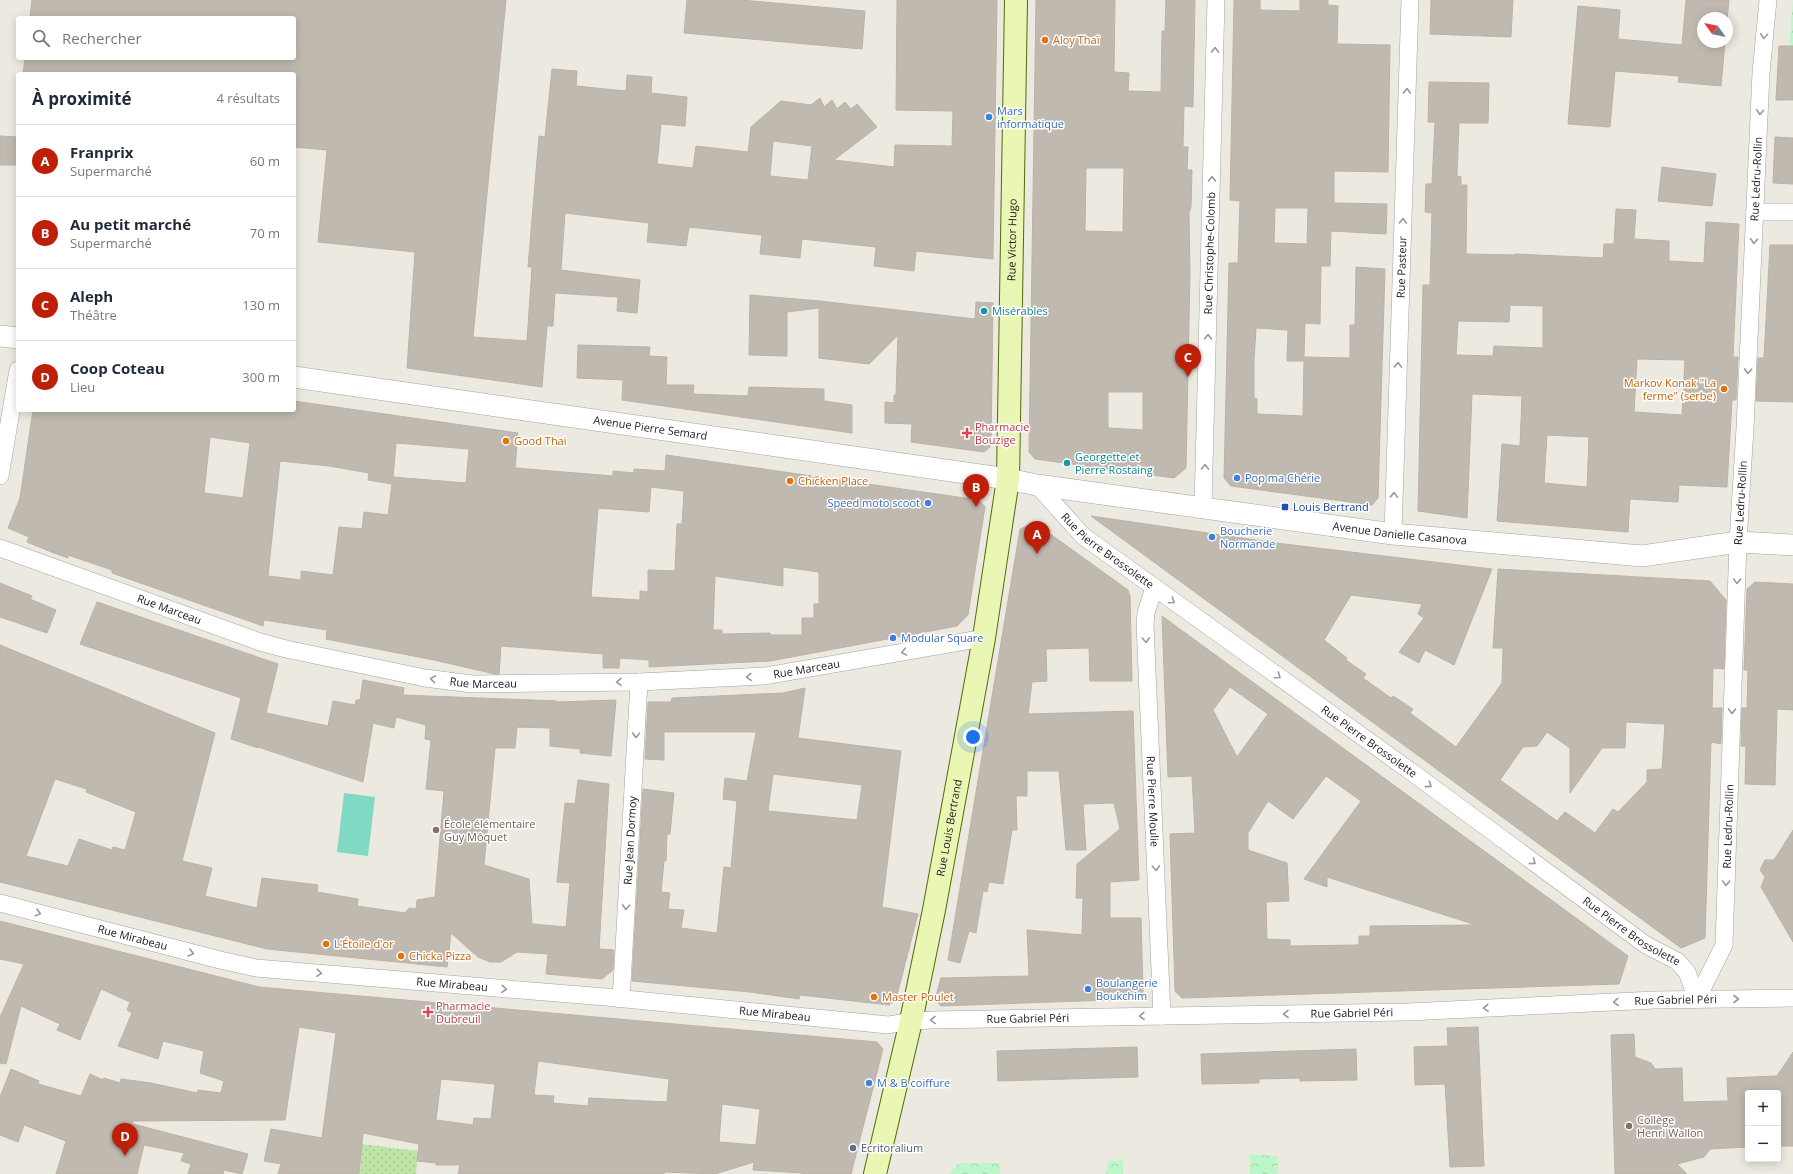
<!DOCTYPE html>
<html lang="fr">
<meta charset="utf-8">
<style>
:root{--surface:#fff;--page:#f6f6f7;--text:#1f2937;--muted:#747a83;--line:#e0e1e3;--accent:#bd1f08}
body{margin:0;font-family:"Open Sans",sans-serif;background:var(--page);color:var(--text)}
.controls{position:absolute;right:12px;bottom:12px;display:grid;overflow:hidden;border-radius:4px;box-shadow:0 2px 10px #0003}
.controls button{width:36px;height:36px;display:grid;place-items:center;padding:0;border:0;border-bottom:1px solid var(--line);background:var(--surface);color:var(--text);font:20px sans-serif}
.compass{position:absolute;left:1697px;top:12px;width:36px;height:36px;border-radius:50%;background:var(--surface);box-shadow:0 2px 10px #0003;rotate:303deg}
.you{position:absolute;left:973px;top:737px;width:14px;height:14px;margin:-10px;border:3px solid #fff;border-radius:50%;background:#1a73e8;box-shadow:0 0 0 6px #1a73e833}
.badge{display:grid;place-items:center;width:26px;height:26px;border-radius:50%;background:var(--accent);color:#fff;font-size:13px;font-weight:700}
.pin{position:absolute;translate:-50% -33px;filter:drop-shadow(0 1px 2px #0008)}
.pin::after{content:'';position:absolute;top:21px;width:14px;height:12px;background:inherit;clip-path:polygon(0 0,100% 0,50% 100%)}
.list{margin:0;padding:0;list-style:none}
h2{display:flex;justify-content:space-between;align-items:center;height:52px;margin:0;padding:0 16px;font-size:17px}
h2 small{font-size:13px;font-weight:400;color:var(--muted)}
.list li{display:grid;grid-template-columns:26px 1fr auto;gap:12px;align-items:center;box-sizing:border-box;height:72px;padding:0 16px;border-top:1px solid var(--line)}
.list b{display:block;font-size:15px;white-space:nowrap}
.list p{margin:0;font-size:13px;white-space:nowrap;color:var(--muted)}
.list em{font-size:13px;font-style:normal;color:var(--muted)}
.icon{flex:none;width:22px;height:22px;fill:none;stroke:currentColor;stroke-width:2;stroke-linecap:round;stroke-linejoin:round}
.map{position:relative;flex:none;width:1793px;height:1174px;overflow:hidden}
.search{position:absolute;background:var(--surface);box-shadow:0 2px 10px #0003;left:16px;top:16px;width:280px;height:44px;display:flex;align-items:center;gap:10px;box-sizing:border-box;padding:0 14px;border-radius:4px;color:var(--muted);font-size:15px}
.panel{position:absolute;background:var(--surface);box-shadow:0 2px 10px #0003;left:16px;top:72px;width:280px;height:340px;border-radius:4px}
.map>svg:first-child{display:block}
.park{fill:url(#park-crowns)}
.garden{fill:url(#garden-dots)}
.pitch{fill:#80d9c2}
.building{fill:#c0b9b0;stroke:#bdb2a3;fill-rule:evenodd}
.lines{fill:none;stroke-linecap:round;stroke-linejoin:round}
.minor-casing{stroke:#a2a2a2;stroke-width:18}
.tertiary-casing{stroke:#a2a2a2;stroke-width:22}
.secondary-casing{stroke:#536a09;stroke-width:24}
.minor{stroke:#fff;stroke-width:17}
.tertiary{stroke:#fff;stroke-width:21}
.secondary{stroke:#eaf6b4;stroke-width:22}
.oneway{stroke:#989898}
.food-dot{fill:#e8710a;stroke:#fff;stroke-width:1.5}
.shop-dot{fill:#3f7fe0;stroke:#fff;stroke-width:1.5}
.culture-dot{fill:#0f9aa8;stroke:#fff;stroke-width:1.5}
.health-dot{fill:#e0444e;stroke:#fff;stroke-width:1.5}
.transit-dot{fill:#1a4fb4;stroke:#fff;stroke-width:1.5}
.education-dot{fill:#8d6e63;stroke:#fff;stroke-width:1.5}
.service-dot{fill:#5c6f8a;stroke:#fff;stroke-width:1.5}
.labels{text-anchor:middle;stroke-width:3;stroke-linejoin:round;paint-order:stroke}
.food-label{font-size:11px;fill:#c56008;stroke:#fff;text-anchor:start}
.shop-label{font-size:11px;fill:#366cbe;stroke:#fff;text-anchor:start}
.street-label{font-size:11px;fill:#1b1b1b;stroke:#fff}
.culture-label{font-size:11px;fill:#0d838f;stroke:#fff;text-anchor:start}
.health-label{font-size:11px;fill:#be3a42;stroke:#fff;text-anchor:start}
.transit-label{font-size:11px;fill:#164399;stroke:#fff;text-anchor:start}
.education-label{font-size:11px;fill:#785e54;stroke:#fff;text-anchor:start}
.service-label{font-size:11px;fill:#4e5e75;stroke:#fff;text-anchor:start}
</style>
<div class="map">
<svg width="1793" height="1174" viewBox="0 0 1793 1174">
<defs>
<pattern id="park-crowns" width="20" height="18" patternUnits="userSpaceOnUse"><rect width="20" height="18" fill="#bdf6c9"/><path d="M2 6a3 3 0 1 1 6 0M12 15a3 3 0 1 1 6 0" fill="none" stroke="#a2d2ac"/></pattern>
<pattern id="garden-dots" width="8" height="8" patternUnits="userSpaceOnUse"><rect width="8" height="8" fill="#bee5a7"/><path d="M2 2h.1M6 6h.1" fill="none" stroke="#a3c48f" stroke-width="1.8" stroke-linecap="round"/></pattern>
</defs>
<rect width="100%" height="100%" fill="#eceae0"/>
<g class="park">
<path d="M1793,0V70H1787Z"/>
<path d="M1250,1154L1277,1156L1278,1174H1250Z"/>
<path d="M1123,1160V1174H1106L1108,1161Z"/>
<path d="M959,1163H1000V1174H949Z"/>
</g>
<path class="garden" d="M362,1144L418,1151L416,1174H360Z"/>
<path class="pitch" d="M344,793L375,797L368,856L337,852Z"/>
<g class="building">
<path d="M32,0H506L473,337L527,341L532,267H528L539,136L545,137L552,69L577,71L576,86L626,91L627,75L652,77L651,93L687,97L685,126L661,124L657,164L693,168L696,146L748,152L751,127L781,101L811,105L820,98L824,107L832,100L837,109L845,102L851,109L857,104L877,127L834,160L894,167L895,145L952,146L953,111L896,110L897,0H997L993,259L916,251L914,271L874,266L876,247L802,239L800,258L760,254L762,235L689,227L686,246L647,242L649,223L565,213L561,270L640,280L637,313L617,311L618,297L555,293L553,326H547L542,387L407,368L415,252L318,242L327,150L294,147V74H23L25,58H294V18H30ZM773,141L812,146L808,180L770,176Z"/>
<path d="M687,0H741L865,11L862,49L684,33Z"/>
<path d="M1036,0H1115L1114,72L1129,73L1128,91L1161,92L1162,31H1165L1166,0H1195L1193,107L1184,106L1183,147H1188L1187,170H1192L1191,207L1189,213L1190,273L1186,468L1174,478L1035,459L1029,452ZM1086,168H1124L1123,232L1085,231ZM1108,392H1143V430L1108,428Z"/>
<path d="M1234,0H1260V10L1300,11V0H1328V5L1338,6L1337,44L1390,45L1388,172L1334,171V203L1387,204L1386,234L1331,231L1330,266H1321L1320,324L1305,323L1304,357L1350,358V325H1355L1356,267L1385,269L1378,498L1372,505L1231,486L1224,478L1229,263H1238L1240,201L1230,200ZM1275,208H1308L1307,244L1274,243ZM1256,328L1288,330L1287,361H1304L1303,416L1257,414V399L1254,398V360Z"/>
<path d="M1431,0H1513L1511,37L1430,34Z"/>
<path d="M1686,0H1729L1727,21V18H1703V42H1725L1721,86L1678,82L1679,76L1615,71L1610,127L1568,124L1578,6L1620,10L1618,39L1682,45Z"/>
<path d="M1779,46H1793V100H1776Z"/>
<path d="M1429,82L1489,83L1488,123H1459L1457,176L1461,177V185H1467L1466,254L1515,255V254L1603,258L1604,244H1614L1616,209L1636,210L1634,239L1669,241V261L1704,263L1706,222L1739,224L1733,357H1738L1736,400H1732L1727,487L1679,485L1678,502L1630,499L1628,532L1497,521L1502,444L1520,446L1522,396L1472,394L1467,518L1418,511L1423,285H1430L1432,213L1425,212L1426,184H1432L1435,122H1428ZM1510,305L1543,306V348L1494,346L1493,356L1456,355L1458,321L1509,322ZM1637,359L1685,360L1682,415L1634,412ZM1547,435L1589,437L1587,487L1544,483Z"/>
<path d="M0,136L18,137V165H0Z"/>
<path d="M1775,137L1793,138V184L1773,183Z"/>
<path d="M1662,167L1716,174L1712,206L1658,201Z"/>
<path d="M1770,245H1793V402L1756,401L1758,358H1764Z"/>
<path d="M750,295L820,301L975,319L976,302L993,303L991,446L984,452L911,442L912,424L885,423V402L894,403V395H896L898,335L869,364L819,358V308L787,312V356L749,355Z"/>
<path d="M578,345L650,347L649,356L667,357L666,385H694L693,394L748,396L749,387L824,389V401L852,405V433L622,400L623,380L577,378Z"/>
<path d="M294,401L518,433L515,468L613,476V471L634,473V469L665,471L666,455L979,500L985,507L968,615L957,626L770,661L649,667V660L620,658L619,668H603V654L501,646L499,674H495L434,660L326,639L327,630L264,620L263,626L112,573V570L68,555V558L54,553L27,542L29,537L8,528L20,498L33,410H294ZM210,437L250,443L243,498L204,493ZM396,443L469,449L466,483L393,477V478ZM280,461L329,466L369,473L368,480L392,484L388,515L364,512L362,529L339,527L333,575L301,571V580L268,576ZM651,487L684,491L682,524H677L675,571L648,570V592L640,591V600L591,597L598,508L649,512ZM783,567L819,572V604H814V618H802V635H770V633L722,634V630H713L715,576L783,586Z"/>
<path d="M1091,516L1276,543L1492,569L1454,665L1425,650L1419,663L1399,652L1424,618L1418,614L1422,604L1351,595L1324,640L1347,658L1346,660L1366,674L1363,678L1391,698L1393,696L1413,709L1410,713L1456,747L1502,683L1503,648H1493L1498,569L1710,581L1726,600L1724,669L1713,668L1712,708H1722L1721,744L1711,742L1705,938L1681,948ZM1626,722L1665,724L1662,769L1647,770V782L1618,812L1613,809L1595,833L1565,812L1557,821L1500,780L1523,747L1537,746L1547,732L1570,748V793L1602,748H1625Z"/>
<path d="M1035,523L1128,590L1130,596L1132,681H1090L1089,648L1046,649L1047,681L1032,682L1028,714L1133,711L1139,880L1110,882V918H1141L1143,992L1137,999L941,1006L935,999L941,978L1029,976L1027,930L1082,935L1083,898H1076L1077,864L1120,829L1114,803L1083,804L1086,850H1066L1059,771H1027V796H1016L1017,830H1012L1003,884L989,882L987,892L983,891L976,933L969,931L960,963L948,960L1020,529Z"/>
<path d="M1755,582L1793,584V710L1777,709L1775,785L1745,784L1746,746H1741L1742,708H1747L1748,670H1744L1747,589Z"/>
<path d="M0,583L32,596L30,599L56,610L47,633L0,617Z"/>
<path d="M97,602L278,664L266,713L328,726L333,701L355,705L356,700H360L363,680L404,688L403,695L557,701V702L616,700L611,756L580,753V749L550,746V728L517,727L515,748H495L484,865L529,879L532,924L566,927L570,883L557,882L565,803L575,804L578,780L609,784L599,949L614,950L613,970L602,979L546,974L548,954L517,952L501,962H490L478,957L451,933L447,967L267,949L0,882V645L215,733L182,861L212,868L205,896L257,908L262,878L318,885L317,892L358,899L357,906L405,913L409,908L416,909L417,900L435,897L444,791L426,789L431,740L425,739L426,725L396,717L394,728L373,723L363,782L258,747V748L231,739L241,698L80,644ZM55,779L87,789L86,792L136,812L125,850L113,847L112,850L79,839L68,866L26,856Z"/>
<path d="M1162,616L1628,956L1619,984L1182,998L1175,991L1170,834L1195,833L1192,776L1168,777ZM1230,687L1268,714L1237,757L1213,710ZM1326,776L1361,801L1304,879L1327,887V877L1476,925L1370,926V936H1359V945L1290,946V940L1267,939L1266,902L1289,901L1287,863L1248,850V833L1268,801L1293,819Z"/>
<path d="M805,688L798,738L901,751L882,907L918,914L896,999L889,1005L800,995L799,999L750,992L632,981L643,789L674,793L670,834H667L666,861H664L661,892L670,893L668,909L684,910L681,928L717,933L724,867L731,868L737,801L723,799L725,778L747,781L756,732H664V760L645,759L648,702H671L672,698L783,693ZM773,774L862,785L857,820L768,811Z"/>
<path d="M1793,830V942L1761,887L1765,877L1760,870L1765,860H1774Z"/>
<path d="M0,921L259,987L877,1042L883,1049L851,1174H802V1173L753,1170L754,1162L715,1174L664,1172V1174H458L460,1165H436V1163L417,1161L419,1144L363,1133L359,1174H278L281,1164L264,1161L271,1129L322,1138L336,1033L299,1027L285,1120L133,1121V1124L248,1154L242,1174L224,1170L223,1174H188L191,1164L181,1161L184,1153L144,1145L137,1174H56L66,1141L24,1125L18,1142L0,1135V1097L11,1069L39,1081L38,1084L81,1096L90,1074L103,1080L104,1078L120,1083L121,1079L151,1083L197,1093L198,1090L221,1093L224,1081L200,1073L204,1051L163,1041L158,1059L118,1046L132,1013L127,1010L130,1002L101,989L80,1040L57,1030L60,1024L21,1006L6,1064L0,1063V1017L24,964L0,959ZM538,1061L669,1079L667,1102L589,1098L588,1106L553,1103L554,1096L534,1095ZM441,1079L495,1084L491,1119L474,1118L473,1125L436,1120ZM722,1104L760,1109L756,1145L719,1142Z"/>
<path d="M1478,1027L1484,1166L1450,1167L1445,1084L1415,1085L1414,1047L1448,1046L1447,1028Z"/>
<path d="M1634,1034L1635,1057L1651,1063L1655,1069L1682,1068L1683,1102L1728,1101L1727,1078L1777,1076L1793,1052V1146H1778V1093H1748V1147L1710,1149L1704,1157L1677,1164L1687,1174H1615L1611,1035Z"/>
<path d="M1137,1047L1138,1077L998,1081L997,1051Z"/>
<path d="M1356,1049L1357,1080L1300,1081V1078L1259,1079V1083L1202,1084L1201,1054Z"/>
</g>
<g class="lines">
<defs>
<g id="minor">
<path d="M1755,212H1793"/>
<path d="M0,476L18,370"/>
<path id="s1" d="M1037,485L1083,536L1413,773L1646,945L1677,961L1687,972L1697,999"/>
<path id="s2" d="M1203,506L1216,0"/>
<path id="s3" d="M1393,534L1410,0"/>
<path id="s4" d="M0,548L260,642L286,649L425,678L472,684L639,682L765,676L984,638"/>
<path id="s5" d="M1154,588L1146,613L1145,624L1162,1016"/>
<path id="s6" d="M0,903L220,960L256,968L605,997L888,1025L911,1021L933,1020L1408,1012L1655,1000L1793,998"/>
<path id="s7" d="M620,999L622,984L639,682"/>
<path id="s8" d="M1697,999L1724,945L1738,542L1745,428L1761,73L1768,0"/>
</g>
<g id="tertiary">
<path d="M0,336L18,338"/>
<path id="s9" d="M294,377L1008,479L1037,485L1393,534L1642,556L1738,542L1793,545"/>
</g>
<g id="secondary">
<path id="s10" d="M875,1174L911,1021L934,910L984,638L1008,479L1016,0"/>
</g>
</defs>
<use href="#minor" class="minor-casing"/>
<use href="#tertiary" class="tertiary-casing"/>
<use href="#secondary" class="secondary-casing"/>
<use href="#minor" class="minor"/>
<use href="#tertiary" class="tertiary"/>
<use href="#secondary" class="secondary"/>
</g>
<defs><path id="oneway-chevron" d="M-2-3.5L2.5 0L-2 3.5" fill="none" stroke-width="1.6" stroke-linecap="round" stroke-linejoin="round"/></defs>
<g class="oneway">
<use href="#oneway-chevron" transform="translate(1764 36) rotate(95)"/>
<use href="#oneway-chevron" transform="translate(1215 50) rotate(-89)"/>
<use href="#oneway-chevron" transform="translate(1407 91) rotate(-88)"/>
<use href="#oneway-chevron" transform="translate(1760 112) rotate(93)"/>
<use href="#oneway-chevron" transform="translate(1212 179) rotate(-89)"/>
<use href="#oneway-chevron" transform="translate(1403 221) rotate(-88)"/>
<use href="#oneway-chevron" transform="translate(1754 241) rotate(93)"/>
<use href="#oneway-chevron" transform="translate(1208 337) rotate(-89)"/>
<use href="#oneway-chevron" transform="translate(1398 365) rotate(-88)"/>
<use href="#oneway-chevron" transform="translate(1748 371) rotate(93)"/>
<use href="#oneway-chevron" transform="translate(1205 467) rotate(-89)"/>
<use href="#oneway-chevron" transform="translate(1394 495) rotate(-88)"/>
<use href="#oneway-chevron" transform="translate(1737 581) rotate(92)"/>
<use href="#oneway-chevron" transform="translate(1172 601) rotate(35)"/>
<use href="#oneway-chevron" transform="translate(1146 640) rotate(87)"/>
<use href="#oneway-chevron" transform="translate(904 652) rotate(170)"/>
<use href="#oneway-chevron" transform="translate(1278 676) rotate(35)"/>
<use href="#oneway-chevron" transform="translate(749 677) rotate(177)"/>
<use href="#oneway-chevron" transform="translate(433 679) rotate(-172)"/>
<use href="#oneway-chevron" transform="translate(619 682) rotate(179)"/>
<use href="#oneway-chevron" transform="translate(1732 711) rotate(92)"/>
<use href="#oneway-chevron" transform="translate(636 735) rotate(93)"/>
<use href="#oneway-chevron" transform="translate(1429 785) rotate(36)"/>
<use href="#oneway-chevron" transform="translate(1533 862) rotate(36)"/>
<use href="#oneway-chevron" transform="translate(1156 868) rotate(87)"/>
<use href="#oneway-chevron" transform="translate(1726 883) rotate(92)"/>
<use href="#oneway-chevron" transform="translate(626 907) rotate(93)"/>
<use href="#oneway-chevron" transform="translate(38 913) rotate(15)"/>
<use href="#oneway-chevron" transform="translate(191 953) rotate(15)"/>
<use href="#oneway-chevron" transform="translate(319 973) rotate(5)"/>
<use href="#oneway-chevron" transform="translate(504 989) rotate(5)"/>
<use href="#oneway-chevron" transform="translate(1736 999)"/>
<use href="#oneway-chevron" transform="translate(1616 1002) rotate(177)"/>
<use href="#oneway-chevron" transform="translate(1486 1008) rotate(177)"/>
<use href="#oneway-chevron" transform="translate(1286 1014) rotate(179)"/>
<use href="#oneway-chevron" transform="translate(1142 1016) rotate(179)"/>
<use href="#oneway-chevron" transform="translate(933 1020) rotate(179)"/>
</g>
<g class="food-dot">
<circle cx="1045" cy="40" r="4"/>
<circle cx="1724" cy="389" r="4"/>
<circle cx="506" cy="441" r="4"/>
<circle cx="790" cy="481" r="4"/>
<circle cx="326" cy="944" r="4"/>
<circle cx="401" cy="956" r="4"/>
<circle cx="874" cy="997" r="4"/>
</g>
<g class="shop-dot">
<circle cx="989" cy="117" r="4"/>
<circle cx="1237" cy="478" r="4"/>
<circle cx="928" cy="503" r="4"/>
<circle cx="1212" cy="537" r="4"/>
<circle cx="893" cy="638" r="4"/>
<circle cx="1088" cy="989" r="4"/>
<circle cx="869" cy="1083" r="4"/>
</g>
<g class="culture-dot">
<circle cx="984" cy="311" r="4"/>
<circle cx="1067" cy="463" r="4"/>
</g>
<g class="health-dot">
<path d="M965 427h4v4h4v4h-4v4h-4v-4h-4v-4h4z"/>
<path d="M426 1006h4v4h4v4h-4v4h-4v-4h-4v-4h4z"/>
</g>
<rect class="transit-dot" x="1281" y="503" width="8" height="8" rx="2"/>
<g class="education-dot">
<circle cx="436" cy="830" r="4"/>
<circle cx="1629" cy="1126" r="4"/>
</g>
<circle class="service-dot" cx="853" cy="1148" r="4"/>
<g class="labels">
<g class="food-label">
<text x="1053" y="44">Aloy Thaï</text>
<text x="1716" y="387" text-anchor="end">Markov Konak "La<tspan x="1716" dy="13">ferme" (serbe)</tspan></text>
<text x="514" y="445">Good Thai</text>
<text x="798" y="485">Chicken Place</text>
<text x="334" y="948">L'Étoile d'or</text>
<text x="409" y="960">Chicka Pizza</text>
<text x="882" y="1001">Master Poulet</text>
</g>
<g class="shop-label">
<text x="997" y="115">Mars<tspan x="997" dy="13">informatique</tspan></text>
<text x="1245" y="482">Pop ma Chérie</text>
<text x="920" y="507" text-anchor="end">Speed moto scoot</text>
<text x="1220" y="535">Boucherie<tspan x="1220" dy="13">Normande</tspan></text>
<text x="901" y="642">Modular Square</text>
<text x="1096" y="987">Boulangerie<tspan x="1096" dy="13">Boukchim</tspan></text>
<text x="877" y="1087">M &amp; B coiffure</text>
</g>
<g class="street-label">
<text dy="4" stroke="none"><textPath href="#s8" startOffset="827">Rue Ledru-Rollin</textPath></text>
<text dy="4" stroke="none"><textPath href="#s10" startOffset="947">Rue Victor Hugo</textPath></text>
<text dy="4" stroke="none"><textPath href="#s2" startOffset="253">Rue Christophe-Colomb</textPath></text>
<text dy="4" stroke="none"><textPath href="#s3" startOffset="267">Rue Pasteur</textPath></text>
<text dy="4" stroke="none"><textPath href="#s9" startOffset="360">Avenue Pierre Semard</textPath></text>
<text dy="4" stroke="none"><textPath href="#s8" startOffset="503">Rue Ledru-Rollin</textPath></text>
<text dy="4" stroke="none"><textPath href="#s9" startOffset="1117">Avenue Danielle Casanova</textPath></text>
<text dy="4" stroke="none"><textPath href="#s1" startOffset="97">Rue Pierre Brossolette</textPath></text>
<text dy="4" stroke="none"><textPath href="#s4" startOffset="180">Rue Marceau</textPath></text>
<text dy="4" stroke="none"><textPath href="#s4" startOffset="828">Rue Marceau</textPath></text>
<text dy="4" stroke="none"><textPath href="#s4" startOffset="504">Rue Marceau</textPath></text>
<text dy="4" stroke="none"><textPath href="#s1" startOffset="421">Rue Pierre Brossolette</textPath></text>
<text dy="4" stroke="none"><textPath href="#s5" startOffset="215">Rue Pierre Moulie</textPath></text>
<text dy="4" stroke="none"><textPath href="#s8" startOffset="179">Rue Ledru-Rollin</textPath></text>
<text dy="4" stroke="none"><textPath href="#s10" startOffset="354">Rue Louis Bertrand</textPath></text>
<text dy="4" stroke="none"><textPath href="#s7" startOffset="159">Rue Jean Dormoy</textPath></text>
<text dy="4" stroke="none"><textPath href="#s1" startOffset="745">Rue Pierre Brossolette</textPath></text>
<text dy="4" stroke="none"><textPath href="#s6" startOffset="137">Rue Mirabeau</textPath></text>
<text dy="4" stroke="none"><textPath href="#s6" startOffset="461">Rue Mirabeau</textPath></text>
<text dy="4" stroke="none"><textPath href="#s6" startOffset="1687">Rue Gabriel Péri</textPath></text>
<text dy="4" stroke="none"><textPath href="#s6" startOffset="1363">Rue Gabriel Péri</textPath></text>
<text dy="4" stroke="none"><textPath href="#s6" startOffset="785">Rue Mirabeau</textPath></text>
<text dy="4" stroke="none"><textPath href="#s6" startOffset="1039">Rue Gabriel Péri</textPath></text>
</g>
<g class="culture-label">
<text x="992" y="315">Misérables</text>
<text x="1075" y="461">Georgette et<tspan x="1075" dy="13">Pierre Rostaing</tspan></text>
</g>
<g class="health-label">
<text x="975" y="431">Pharmacie<tspan x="975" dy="13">Bouzige</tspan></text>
<text x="436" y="1010">Pharmacie<tspan x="436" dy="13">Dubreuil</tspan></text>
</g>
<g class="transit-label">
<text x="1293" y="511">Louis Bertrand</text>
</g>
<g class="education-label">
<text x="444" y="828">École élémentaire<tspan x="444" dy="13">Guy Môquet</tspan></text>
<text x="1637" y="1124">Collège<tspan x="1637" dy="13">Henri Wallon</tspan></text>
</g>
<g class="service-label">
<text x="861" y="1152">Ecritoralium</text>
</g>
</g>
</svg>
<div class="controls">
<button>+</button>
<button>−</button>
</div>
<svg class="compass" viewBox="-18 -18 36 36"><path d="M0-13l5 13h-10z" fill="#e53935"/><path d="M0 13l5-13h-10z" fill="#747a83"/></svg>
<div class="you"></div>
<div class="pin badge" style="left:1037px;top:554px">A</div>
<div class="pin badge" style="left:976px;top:507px">B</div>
<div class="pin badge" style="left:1188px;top:377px">C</div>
<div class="pin badge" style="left:125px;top:1156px">D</div>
<div class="search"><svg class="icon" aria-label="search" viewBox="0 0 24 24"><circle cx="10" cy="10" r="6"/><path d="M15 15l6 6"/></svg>Rechercher</div>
<section class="panel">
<h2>À proximité<small>4 résultats</small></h2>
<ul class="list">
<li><span class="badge">A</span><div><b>Franprix</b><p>Supermarché</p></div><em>60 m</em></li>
<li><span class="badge">B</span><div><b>Au petit marché</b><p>Supermarché</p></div><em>70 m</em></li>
<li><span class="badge">C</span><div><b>Aleph</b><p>Théâtre</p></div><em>130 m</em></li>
<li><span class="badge">D</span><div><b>Coop Coteau</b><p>Lieu</p></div><em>300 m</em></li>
</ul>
</section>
</div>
